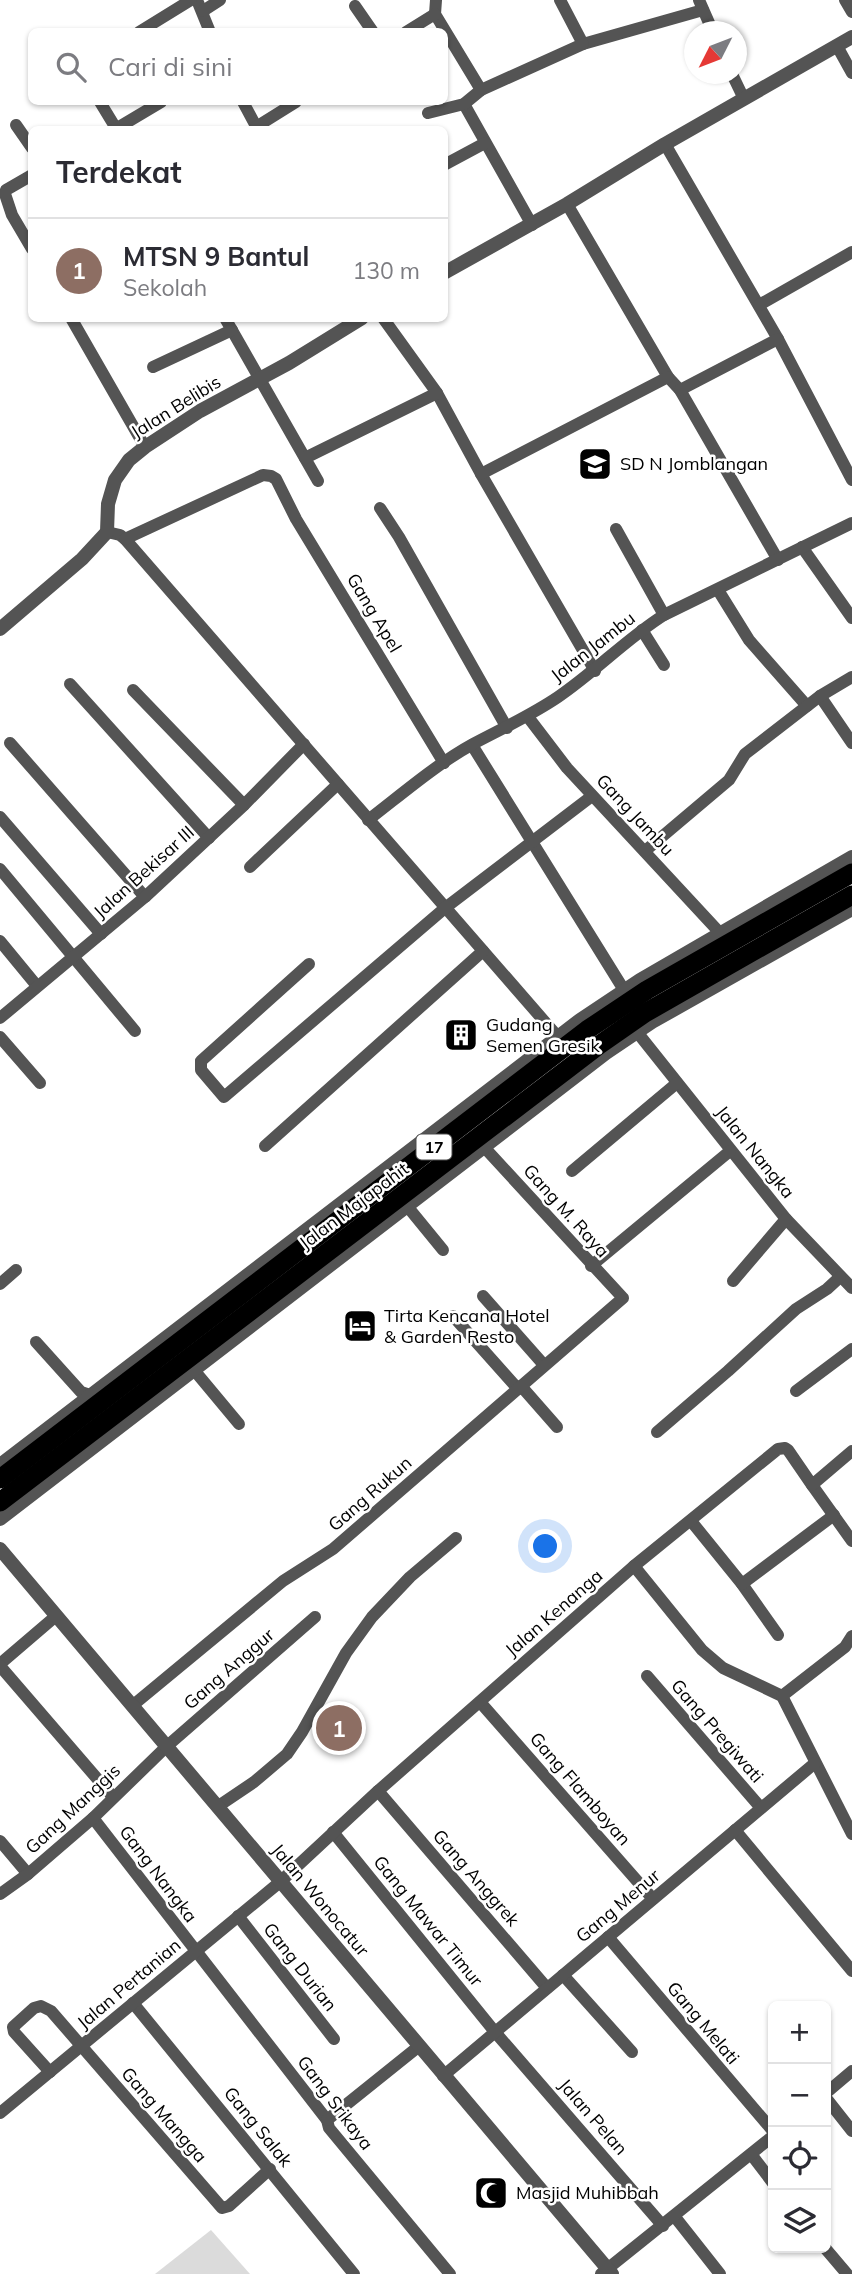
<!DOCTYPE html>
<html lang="id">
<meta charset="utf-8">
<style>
:root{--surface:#fff;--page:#f2f2f3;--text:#2b2b33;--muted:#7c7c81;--line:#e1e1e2;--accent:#2563eb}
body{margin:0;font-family:Mulish,sans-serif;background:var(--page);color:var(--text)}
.controls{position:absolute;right:21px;bottom:21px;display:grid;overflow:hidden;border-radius:10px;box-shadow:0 2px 5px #0004}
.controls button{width:63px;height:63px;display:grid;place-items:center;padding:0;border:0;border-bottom:2px solid var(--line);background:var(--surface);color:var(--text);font:35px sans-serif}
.compass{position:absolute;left:684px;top:21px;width:63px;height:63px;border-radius:50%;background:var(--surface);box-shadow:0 2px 5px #0004;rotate:228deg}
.you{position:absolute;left:546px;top:1547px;width:24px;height:24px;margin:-18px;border:5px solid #fff;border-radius:50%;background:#1a73e8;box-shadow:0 0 0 10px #1a73e833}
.badge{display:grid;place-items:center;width:46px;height:46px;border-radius:50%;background:var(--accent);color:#fff;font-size:23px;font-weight:700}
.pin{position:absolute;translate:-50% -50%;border:4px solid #fff;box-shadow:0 2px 7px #0006}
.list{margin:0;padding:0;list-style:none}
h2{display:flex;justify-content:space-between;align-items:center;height:91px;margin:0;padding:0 28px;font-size:30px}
h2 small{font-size:23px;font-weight:400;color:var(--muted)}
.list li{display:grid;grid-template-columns:46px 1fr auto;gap:21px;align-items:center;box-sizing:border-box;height:105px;padding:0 28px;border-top:2px solid var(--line)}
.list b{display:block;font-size:26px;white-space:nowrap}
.list p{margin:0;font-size:23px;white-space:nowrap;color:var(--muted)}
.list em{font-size:23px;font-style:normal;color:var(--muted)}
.icon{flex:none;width:38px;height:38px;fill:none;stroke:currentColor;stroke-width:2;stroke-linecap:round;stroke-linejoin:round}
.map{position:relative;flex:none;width:852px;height:2274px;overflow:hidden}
.search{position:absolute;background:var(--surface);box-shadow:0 2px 5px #0004;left:28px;top:28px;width:420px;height:77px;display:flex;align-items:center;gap:18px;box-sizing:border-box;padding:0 24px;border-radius:10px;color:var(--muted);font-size:26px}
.panel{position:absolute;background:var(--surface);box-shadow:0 2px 5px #0004;left:28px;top:126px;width:420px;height:196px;border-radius:10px}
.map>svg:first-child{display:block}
.green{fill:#dbdbdb}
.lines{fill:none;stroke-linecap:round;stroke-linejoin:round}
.minor{stroke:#545454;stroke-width:12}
.tertiary{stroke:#545454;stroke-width:14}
.trunk{stroke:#000;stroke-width:19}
.labels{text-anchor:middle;stroke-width:5;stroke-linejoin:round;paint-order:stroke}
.shield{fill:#fff;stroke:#4c4c4c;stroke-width:2}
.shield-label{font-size:16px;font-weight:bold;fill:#000}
.street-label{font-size:18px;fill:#000;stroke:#fff}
.poi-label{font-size:18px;fill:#000;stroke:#fff;text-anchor:start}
</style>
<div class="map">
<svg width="852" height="2274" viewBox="0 0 852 2274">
<rect width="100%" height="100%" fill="#fff"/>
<path class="green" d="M211,2230L250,2274H155Z"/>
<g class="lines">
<g class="minor">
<path d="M197,0L210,32"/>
<path d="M436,0L435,14L481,90"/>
<path d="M560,0L583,44L703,10"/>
<path d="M699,0L713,32"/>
<path d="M845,0L852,12"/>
<path d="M355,6L373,32"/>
<path d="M203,11L220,0"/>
<path d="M139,32L191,0"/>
<path d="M406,32L435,14"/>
<path d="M837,46L852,73"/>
<path d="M732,74L744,99"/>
<path d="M100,102L117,130"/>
<path d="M243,102L258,130"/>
<path d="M464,104L532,225"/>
<path d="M428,113L464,104L481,90L583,44"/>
<path d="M16,125L32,148"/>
<path d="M256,127L296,102"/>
<path d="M114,130L161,102"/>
<path d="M665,144L778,339L852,480"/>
<path d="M444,165L485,143"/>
<path d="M32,175L6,190L5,194L12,215L32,249"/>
<path d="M567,204L668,377L680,390L778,560"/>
<path d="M759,305L852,252"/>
<path d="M71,318L145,447"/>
<path d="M225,318L318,481"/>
<path d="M383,318L437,393L481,474L595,671"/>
<path d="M153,367L232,330"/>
<path d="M680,390L778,339"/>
<path d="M305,458L437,393"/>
<path d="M481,474L668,377"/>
<path d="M380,508L399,537L507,728"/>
<path d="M616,529L664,615"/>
<path d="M107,532L120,535L125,539L558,1037"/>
<path d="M125,539L263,475L271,476L276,479L296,519L444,763"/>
<path d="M802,547L852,618"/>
<path d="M718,590L749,640L807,706"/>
<path d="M642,630L664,665"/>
<path d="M70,684L209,838"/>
<path d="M133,690L244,805"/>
<path d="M820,696L852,743"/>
<path d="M528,717L567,768L720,933"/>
<path d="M10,743L145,897"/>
<path d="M472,745L624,990"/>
<path d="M0,817L101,934"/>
<path d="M368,820C402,794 435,765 473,744C501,729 530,716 558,697C595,672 626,639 664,615L852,523"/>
<path d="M645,851L729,780L745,754L820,696L852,677"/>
<path d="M250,867L338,784"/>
<path d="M0,869L135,1031"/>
<path d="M0,941L37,986"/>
<path d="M309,964L201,1061V1070L224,1097L445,908L592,796"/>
<path d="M0,1018L145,897L244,805L304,744"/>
<path d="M637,1032L786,1219L852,1288"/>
<path d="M0,1037L40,1083"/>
<path d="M265,1146L483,951"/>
<path d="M572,1171L677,1083"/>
<path d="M407,1206L443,1250"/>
<path d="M591,1266L730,1151"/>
<path d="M733,1281L786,1219"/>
<path d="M0,1284L16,1270"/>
<path d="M483,1296L544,1365"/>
<path d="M453,1316L518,1389"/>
<path d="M36,1342L81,1392L90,1395"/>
<path d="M194,1370L239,1424"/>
<path d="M521,1386L557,1427"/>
<path d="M796,1391L852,1349"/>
<path d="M657,1432L728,1371L796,1309L827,1289L840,1277"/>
<path d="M812,1485L852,1541"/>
<path d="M691,1521L742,1584L778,1635"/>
<path d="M634,1566L702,1650L723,1668L782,1696L852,1834"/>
<path d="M742,1584L834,1515"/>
<path d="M0,1664L56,1616"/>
<path d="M0,1666L113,1797"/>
<path d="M647,1676L761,1808"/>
<path d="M782,1696L845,1647L852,1636"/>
<path d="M480,1702L653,1899"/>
<path d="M132,1706L283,1581L333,1549L623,1298L484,1147"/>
<path d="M378,1791L547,1988"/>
<path d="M217,1807L254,1782L287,1754L302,1732L346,1653L372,1617L410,1577L456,1538"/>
<path d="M93,1818L327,2120L329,2128L450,2274"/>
<path d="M735,1830L852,1971"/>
<path d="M333,1832L495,2032L663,2226"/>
<path d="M0,1841L28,1874"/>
<path d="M0,1894L28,1874L93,1818L166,1747L315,1617"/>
<path d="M238,1916L334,2039"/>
<path d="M608,1937L773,2131"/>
<path d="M563,1975L632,2052"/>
<path d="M133,2003L354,2274"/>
<path d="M50,2072L14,2032L13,2027L34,2008L41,2006L51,2011L222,2208L229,2206L270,2169"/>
<path d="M443,2076L815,1763"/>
<path d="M826,2093L852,2071"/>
<path d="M826,2098L852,2131"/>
<path d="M0,2113L280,1882L378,1791L634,1566L778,1449L785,1448L788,1450L812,1485L852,1451"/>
<path d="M327,2120L418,2047"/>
<path d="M751,2154L773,2183"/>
<path d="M675,2217L720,2274"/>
<path d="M825,2248L847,2274"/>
<path d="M601,2274L773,2136"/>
</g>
<g class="tertiary">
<path d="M444,273L567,204L665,144L852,37"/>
<path d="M0,629L82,559L107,532L108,504L115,480L129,460L145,447L200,411L289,363L362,318"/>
<path d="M0,1465L580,1020L640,980L852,857"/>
<path d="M0,1519L606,1053L652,1022L852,909"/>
<path d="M0,1549L612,2274"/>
</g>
<g class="trunk">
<path d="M0,1479L587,1030L647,990L852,873"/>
<path d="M0,1502L599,1045L645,1013L852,895"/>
</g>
</g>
<defs>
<symbol id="school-square" viewBox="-11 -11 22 22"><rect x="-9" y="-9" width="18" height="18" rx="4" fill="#000" stroke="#fff"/><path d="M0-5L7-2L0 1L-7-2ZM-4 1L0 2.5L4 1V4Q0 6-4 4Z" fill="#fff"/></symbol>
<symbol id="building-square" viewBox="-11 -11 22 22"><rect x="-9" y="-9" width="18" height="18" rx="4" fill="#000" stroke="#fff"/><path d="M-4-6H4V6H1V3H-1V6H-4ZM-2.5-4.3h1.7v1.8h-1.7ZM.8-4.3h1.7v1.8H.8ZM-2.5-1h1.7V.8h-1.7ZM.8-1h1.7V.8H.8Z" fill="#fff"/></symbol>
<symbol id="hotel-square" viewBox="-11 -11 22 22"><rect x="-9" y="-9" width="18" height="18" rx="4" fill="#000" stroke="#fff"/><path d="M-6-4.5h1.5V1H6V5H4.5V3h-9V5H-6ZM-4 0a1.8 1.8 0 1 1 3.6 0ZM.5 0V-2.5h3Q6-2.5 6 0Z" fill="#fff"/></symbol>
<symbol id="mosque-square" viewBox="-11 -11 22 22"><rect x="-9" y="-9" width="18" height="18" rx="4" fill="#000" stroke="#fff"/><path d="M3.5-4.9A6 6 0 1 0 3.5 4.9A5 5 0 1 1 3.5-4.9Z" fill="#fff"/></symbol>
</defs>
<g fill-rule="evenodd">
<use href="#school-square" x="576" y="445" width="38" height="38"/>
<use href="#building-square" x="442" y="1016" width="38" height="38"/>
<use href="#hotel-square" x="341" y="1307" width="38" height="38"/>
<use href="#mosque-square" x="472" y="2174" width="38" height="38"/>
</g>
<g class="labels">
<rect class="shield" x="416.5" y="1134.5" width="35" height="25" rx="5"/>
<g class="shield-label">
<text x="434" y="1153">17</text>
</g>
<g class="street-label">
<text transform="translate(176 407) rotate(-32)" y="6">Jalan Belibis</text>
<text transform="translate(374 613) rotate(59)" y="6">Gang Apel</text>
<text transform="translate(593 647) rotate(-38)" y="6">Jalan Jambu</text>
<text transform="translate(635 815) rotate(47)" y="6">Gang Jambu</text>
<text transform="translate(144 872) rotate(-42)" y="6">Jalan Bekisar III</text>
<text transform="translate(755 1152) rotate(51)" y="6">Jalan Nangka</text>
<text transform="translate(354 1206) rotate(-37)" y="6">Jalan Majapahit</text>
<text transform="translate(566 1211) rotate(48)" y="6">Gang M. Raya</text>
<text transform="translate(370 1494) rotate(-41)" y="6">Gang Rukun</text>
<text transform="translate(554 1613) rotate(-41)" y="6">Jalan Kenanga</text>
<text transform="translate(229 1669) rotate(-41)" y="6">Gang Anggur</text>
<text transform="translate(717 1731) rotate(49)" y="6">Gang Pregiwati</text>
<text transform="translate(580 1789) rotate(49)" y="6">Gang Flamboyan</text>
<text transform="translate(73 1809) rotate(-43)" y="6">Gang Manggis</text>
<text transform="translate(158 1874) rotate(53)" y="6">Gang Nangka</text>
<text transform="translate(476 1878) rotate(49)" y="6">Gang Anggrek</text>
<text transform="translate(320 1900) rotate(50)" y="6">Jalan Wonocatur</text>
<text transform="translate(618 1906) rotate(-40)" y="6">Gang Menur</text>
<text transform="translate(428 1921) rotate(51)" y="6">Gang Mawar Timur</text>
<text transform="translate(300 1967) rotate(52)" y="6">Gang Durian</text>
<text transform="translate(129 1984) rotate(-40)" y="6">Jalan Pertanian</text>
<text transform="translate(703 2023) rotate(50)" y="6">Gang Melati</text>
<text transform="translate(335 2103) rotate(53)" y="6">Gang Srikaya</text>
<text transform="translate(164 2115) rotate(49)" y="6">Gang Mangga</text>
<text transform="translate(593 2117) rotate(49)" y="6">Jalan Pelan</text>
<text transform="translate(258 2127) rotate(51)" y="6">Gang Salak</text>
</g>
<g class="poi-label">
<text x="620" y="470">SD N Jomblangan</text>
<text x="486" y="1031">Gudang<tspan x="486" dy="21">Semen Gresik</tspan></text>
<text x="384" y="1322">Tirta Kencana Hotel<tspan x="384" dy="21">&amp; Garden Resto</tspan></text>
<text x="516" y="2199">Masjid Muhibbah</text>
</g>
</g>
</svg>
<div class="controls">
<button>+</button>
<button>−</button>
<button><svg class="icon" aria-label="locate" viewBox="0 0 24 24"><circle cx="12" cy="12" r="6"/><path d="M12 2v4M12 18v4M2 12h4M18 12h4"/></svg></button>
<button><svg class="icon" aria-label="layers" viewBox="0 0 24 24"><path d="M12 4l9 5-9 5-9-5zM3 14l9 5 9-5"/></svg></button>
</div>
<svg class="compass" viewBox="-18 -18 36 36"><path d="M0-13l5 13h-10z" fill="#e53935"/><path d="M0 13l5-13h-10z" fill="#7c7c81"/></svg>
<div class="you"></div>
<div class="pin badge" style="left:339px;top:1728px;background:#8d6e63">1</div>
<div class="search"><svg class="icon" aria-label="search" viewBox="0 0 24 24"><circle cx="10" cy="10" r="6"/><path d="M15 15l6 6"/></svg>Cari di sini</div>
<section class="panel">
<h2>Terdekat<small></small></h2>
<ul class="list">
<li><span class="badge" style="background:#8d6e63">1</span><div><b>MTSN 9 Bantul</b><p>Sekolah</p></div><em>130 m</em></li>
</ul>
</section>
</div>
